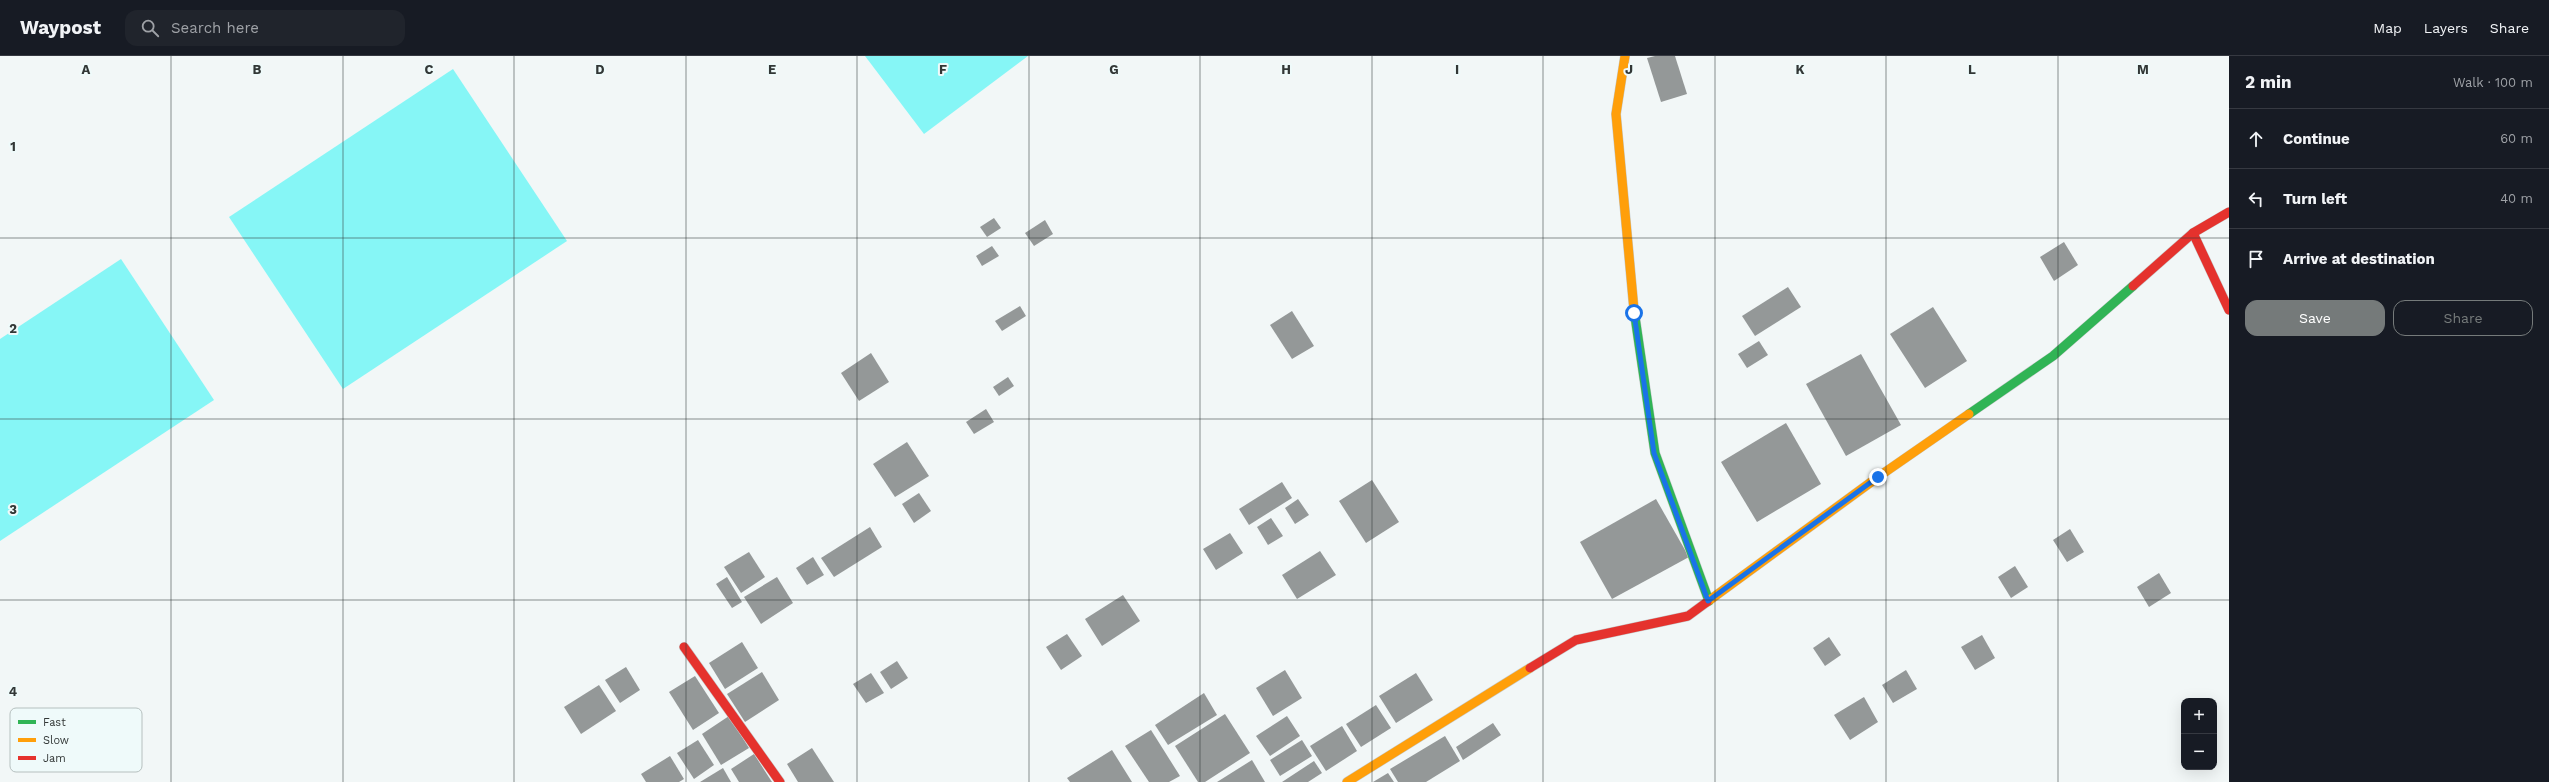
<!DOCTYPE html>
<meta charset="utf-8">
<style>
:root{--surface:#171b24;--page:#20242c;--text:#f1f3f6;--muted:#9ea1a6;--line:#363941;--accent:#757a7a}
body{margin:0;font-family:"Work Sans",sans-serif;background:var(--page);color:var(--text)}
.controls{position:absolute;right:12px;bottom:12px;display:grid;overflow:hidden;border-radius:8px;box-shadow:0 4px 16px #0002}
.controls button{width:36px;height:36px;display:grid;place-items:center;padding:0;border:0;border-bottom:1px solid var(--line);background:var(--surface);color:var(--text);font:20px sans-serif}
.stop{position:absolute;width:12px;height:12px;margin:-9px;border:3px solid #1a73e8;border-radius:50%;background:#fff}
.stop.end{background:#1a73e8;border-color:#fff;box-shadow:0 1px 4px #0008}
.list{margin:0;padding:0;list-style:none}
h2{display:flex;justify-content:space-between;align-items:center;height:52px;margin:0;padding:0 16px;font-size:17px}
h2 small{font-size:13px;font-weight:400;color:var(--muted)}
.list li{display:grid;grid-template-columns:26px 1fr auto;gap:12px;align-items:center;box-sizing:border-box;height:60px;padding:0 16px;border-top:1px solid var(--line)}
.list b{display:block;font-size:15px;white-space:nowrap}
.list em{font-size:13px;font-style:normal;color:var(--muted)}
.actions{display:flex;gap:8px;padding:12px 16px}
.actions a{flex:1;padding:9px 0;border:1px solid var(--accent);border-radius:12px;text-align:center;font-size:14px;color:var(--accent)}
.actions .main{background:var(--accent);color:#fff}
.icon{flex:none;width:22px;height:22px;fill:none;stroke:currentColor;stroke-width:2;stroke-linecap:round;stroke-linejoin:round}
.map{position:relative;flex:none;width:2229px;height:726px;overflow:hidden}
header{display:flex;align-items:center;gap:24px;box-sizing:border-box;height:56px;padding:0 20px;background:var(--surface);border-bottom:1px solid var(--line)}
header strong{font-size:19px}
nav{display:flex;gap:22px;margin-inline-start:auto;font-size:14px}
.search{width:280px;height:36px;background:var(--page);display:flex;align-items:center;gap:10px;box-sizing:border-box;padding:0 14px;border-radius:12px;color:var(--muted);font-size:15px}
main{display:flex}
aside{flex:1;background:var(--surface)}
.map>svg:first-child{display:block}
.water{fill:#86f6f6}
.building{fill:#949898}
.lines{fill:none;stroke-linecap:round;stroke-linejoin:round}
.fast-casing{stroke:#c5c9c9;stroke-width:10}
.slow-casing{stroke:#c5c9c9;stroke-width:10}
.jam-casing{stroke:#c5c9c9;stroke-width:10}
.fast{stroke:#30b455;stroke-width:9}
.slow{stroke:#ff9f0a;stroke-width:9}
.jam{stroke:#e5322d;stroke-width:9}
.route{stroke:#1a73e8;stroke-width:5}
.grid{fill:none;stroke:#323736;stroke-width:1;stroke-opacity:0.55}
.key{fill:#effafa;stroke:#b6c0bf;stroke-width:1}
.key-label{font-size:11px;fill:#323736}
.grid-label{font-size:13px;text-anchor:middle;font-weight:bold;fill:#323736;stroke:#effafa;stroke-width:4;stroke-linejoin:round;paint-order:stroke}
</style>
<header>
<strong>Waypost</strong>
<div class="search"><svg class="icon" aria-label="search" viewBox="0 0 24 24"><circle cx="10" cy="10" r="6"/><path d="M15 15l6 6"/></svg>Search here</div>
<nav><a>Map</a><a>Layers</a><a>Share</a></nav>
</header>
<main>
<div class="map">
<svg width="2229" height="726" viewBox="0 0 2229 726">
<rect width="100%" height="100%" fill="#f2f7f7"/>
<g class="water">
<path d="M865,0H1028L924,78Z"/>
<path d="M453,13L567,185L343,333L229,161Z"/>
<path d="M121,203L214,344L0,485V283Z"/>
</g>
<g class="building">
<path d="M1655,0H1675L1687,38L1661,46L1647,2Z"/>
<path d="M994,162L1001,172L987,181L980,171Z"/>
<path d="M1045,164L1053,178L1034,190L1025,177Z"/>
<path d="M2064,186L2078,209L2054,225L2040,201Z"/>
<path d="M992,190L999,200L982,210L976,200Z"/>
<path d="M1788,231L1801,251L1755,280L1742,260Z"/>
<path d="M1020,250L1026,260L1002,275L995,265Z"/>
<path d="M1933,251L1967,305L1925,332L1890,278Z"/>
<path d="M1292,255L1314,290L1292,303L1270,269Z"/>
<path d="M1759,285L1768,299L1747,312L1738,298Z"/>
<path d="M871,297L889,326L859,345L841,317Z"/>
<path d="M1861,298L1901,369L1846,400L1806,328Z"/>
<path d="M1008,321L1014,330L999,340L993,331Z"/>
<path d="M986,353L994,366L974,378L966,366Z"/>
<path d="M1786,367L1821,428L1757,466L1721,406Z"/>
<path d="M907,386L929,420L895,441L873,408Z"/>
<path d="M1372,424L1399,466L1366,487L1339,445Z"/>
<path d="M1282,426L1292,442L1249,469L1239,453Z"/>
<path d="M919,437L931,455L914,467L902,448Z"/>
<path d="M1298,443L1309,459L1295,468L1285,452Z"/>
<path d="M1656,443L1689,501L1612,543L1580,486Z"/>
<path d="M1271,462L1283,480L1268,489L1257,471Z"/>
<path d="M870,471L882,491L834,521L821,502Z"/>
<path d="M2070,473L2084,496L2067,506L2053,484Z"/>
<path d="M1230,477L1243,497L1216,514L1203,493Z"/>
<path d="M1320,495L1336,519L1297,543L1282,519Z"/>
<path d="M749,496L765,521L741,537L724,511Z"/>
<path d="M813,501L824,519L807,529L796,512Z"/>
<path d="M2015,510L2028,531L2011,542L1998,521Z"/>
<path d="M2159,517L2171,537L2149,551L2137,531Z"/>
<path d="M727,521L742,546L732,552L716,528Z"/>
<path d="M777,521L793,547L761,568L744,541Z"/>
<path d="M1123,539L1140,565L1102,590L1085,563Z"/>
<path d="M1067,578L1082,600L1061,614L1046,591Z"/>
<path d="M1982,579L1995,602L1975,614L1961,591Z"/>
<path d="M1829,581L1841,599L1825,610L1813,592Z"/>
<path d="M742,586L758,612L725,633L709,607Z"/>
<path d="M897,605L908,622L891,633L880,616Z"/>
<path d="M626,611L640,634L620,647L605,624Z"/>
<path d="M1285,614L1302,642L1273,660L1256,632Z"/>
<path d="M1906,614L1917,633L1893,647L1882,629Z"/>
<path d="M762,616L779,644L745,666L727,638Z"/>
<path d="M871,617L884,637L866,647L853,628Z"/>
<path d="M1416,617L1433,644L1396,667L1379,640Z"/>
<path d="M695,620L719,657L693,674L669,636Z"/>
<path d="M599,629L616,655L581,678L564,651Z"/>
<path d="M1204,637L1217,659L1168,689L1155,669Z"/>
<path d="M1864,641L1878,666L1850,684L1834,659Z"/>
<path d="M1376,649L1391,672L1361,691L1346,668Z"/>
<path d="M1225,658L1250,697L1205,726H1198L1175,690Z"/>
<path d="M729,660L749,692L721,709L702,678Z"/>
<path d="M1287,660L1300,680L1270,700L1256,680Z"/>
<path d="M1493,667L1501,679L1463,704L1456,691Z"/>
<path d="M1342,670L1357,695L1326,715L1310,690Z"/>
<path d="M1151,674L1180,720L1169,726H1149L1125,690Z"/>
<path d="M1445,680L1460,705L1426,726H1398L1390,713Z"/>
<path d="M698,684L714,709L694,723L677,697Z"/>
<path d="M1302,684L1312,700L1280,720L1270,704Z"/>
<path d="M812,692L834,726H798L787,708Z"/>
<path d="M1112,694L1132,726H1070L1067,722Z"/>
<path d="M754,698L772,726H739L731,713Z"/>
<path d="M670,700L684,723L679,726H646L641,718Z"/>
<path d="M1252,704L1265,726H1217Z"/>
<path d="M1314,705L1322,717L1308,726H1282Z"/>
<path d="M723,712L731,726H700Z"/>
<path d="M1388,717L1394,726H1373Z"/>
</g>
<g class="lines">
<defs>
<g id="fast">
<path d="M1634,254L1655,397L1709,545"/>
<path d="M1969,358L2053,300L2133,230"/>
</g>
<g id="slow">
<path d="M1625,0L1616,58L1634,254"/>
<path d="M1707,546L1878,421L1969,358"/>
<path d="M1347,726L1530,612"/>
</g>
<g id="jam">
<path d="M2193,177L2229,254"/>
<path d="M2133,230L2193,177L2229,156"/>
<path d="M684,591L780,726"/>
<path d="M1530,612L1576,584L1688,560L1707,546"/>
</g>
</defs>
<use href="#fast" class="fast-casing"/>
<use href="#slow" class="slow-casing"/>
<use href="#jam" class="jam-casing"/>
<use href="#fast" class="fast"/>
<use href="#slow" class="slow"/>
<use href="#jam" class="jam"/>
</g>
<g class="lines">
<path class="route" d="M1634,257L1654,397L1708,545L1878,421"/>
</g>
<path class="grid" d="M171,0V726M343,0V726M514,0V726M686,0V726M857,0V726M1029,0V726M1200,0V726M1372,0V726M1543,0V726M1715,0V726M1886,0V726M2058,0V726M0,182H2229M0,363H2229M0,544H2229"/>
<rect x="10" y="652" width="132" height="64" rx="6" class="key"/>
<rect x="18" y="664" width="18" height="4" fill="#30b455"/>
<rect x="18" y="682" width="18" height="4" fill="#ff9f0a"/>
<rect x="18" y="700" width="18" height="4" fill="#e5322d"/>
<g class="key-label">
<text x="43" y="670">Fast</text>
<text x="43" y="688">Slow</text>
<text x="43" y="706">Jam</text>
</g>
<g class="grid-label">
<text x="86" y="18">A</text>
<text x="257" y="18">B</text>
<text x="429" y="18">C</text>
<text x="600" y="18">D</text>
<text x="772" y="18">E</text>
<text x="943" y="18">F</text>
<text x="1114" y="18">G</text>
<text x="1286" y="18">H</text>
<text x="1457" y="18">I</text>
<text x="1629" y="18">J</text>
<text x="1800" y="18">K</text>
<text x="1972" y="18">L</text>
<text x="2143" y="18">M</text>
<text x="13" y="95">1</text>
<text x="13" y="277">2</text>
<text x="13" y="458">3</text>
<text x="13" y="640">4</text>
</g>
</svg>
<div class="controls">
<button>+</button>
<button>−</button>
</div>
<div class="stop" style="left:1634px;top:257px"></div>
<div class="stop end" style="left:1878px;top:421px"></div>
</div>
<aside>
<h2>2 min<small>Walk · 100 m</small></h2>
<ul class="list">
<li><svg class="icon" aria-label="ahead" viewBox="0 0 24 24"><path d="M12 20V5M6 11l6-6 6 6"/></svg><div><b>Continue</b></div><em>60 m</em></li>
<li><svg class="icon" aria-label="left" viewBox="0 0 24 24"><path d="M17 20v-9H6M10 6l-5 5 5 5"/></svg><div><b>Turn left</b></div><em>40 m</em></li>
<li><svg class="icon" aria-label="arrive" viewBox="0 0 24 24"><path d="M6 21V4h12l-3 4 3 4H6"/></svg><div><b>Arrive at destination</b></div></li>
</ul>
<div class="actions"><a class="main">Save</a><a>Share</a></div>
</aside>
</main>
